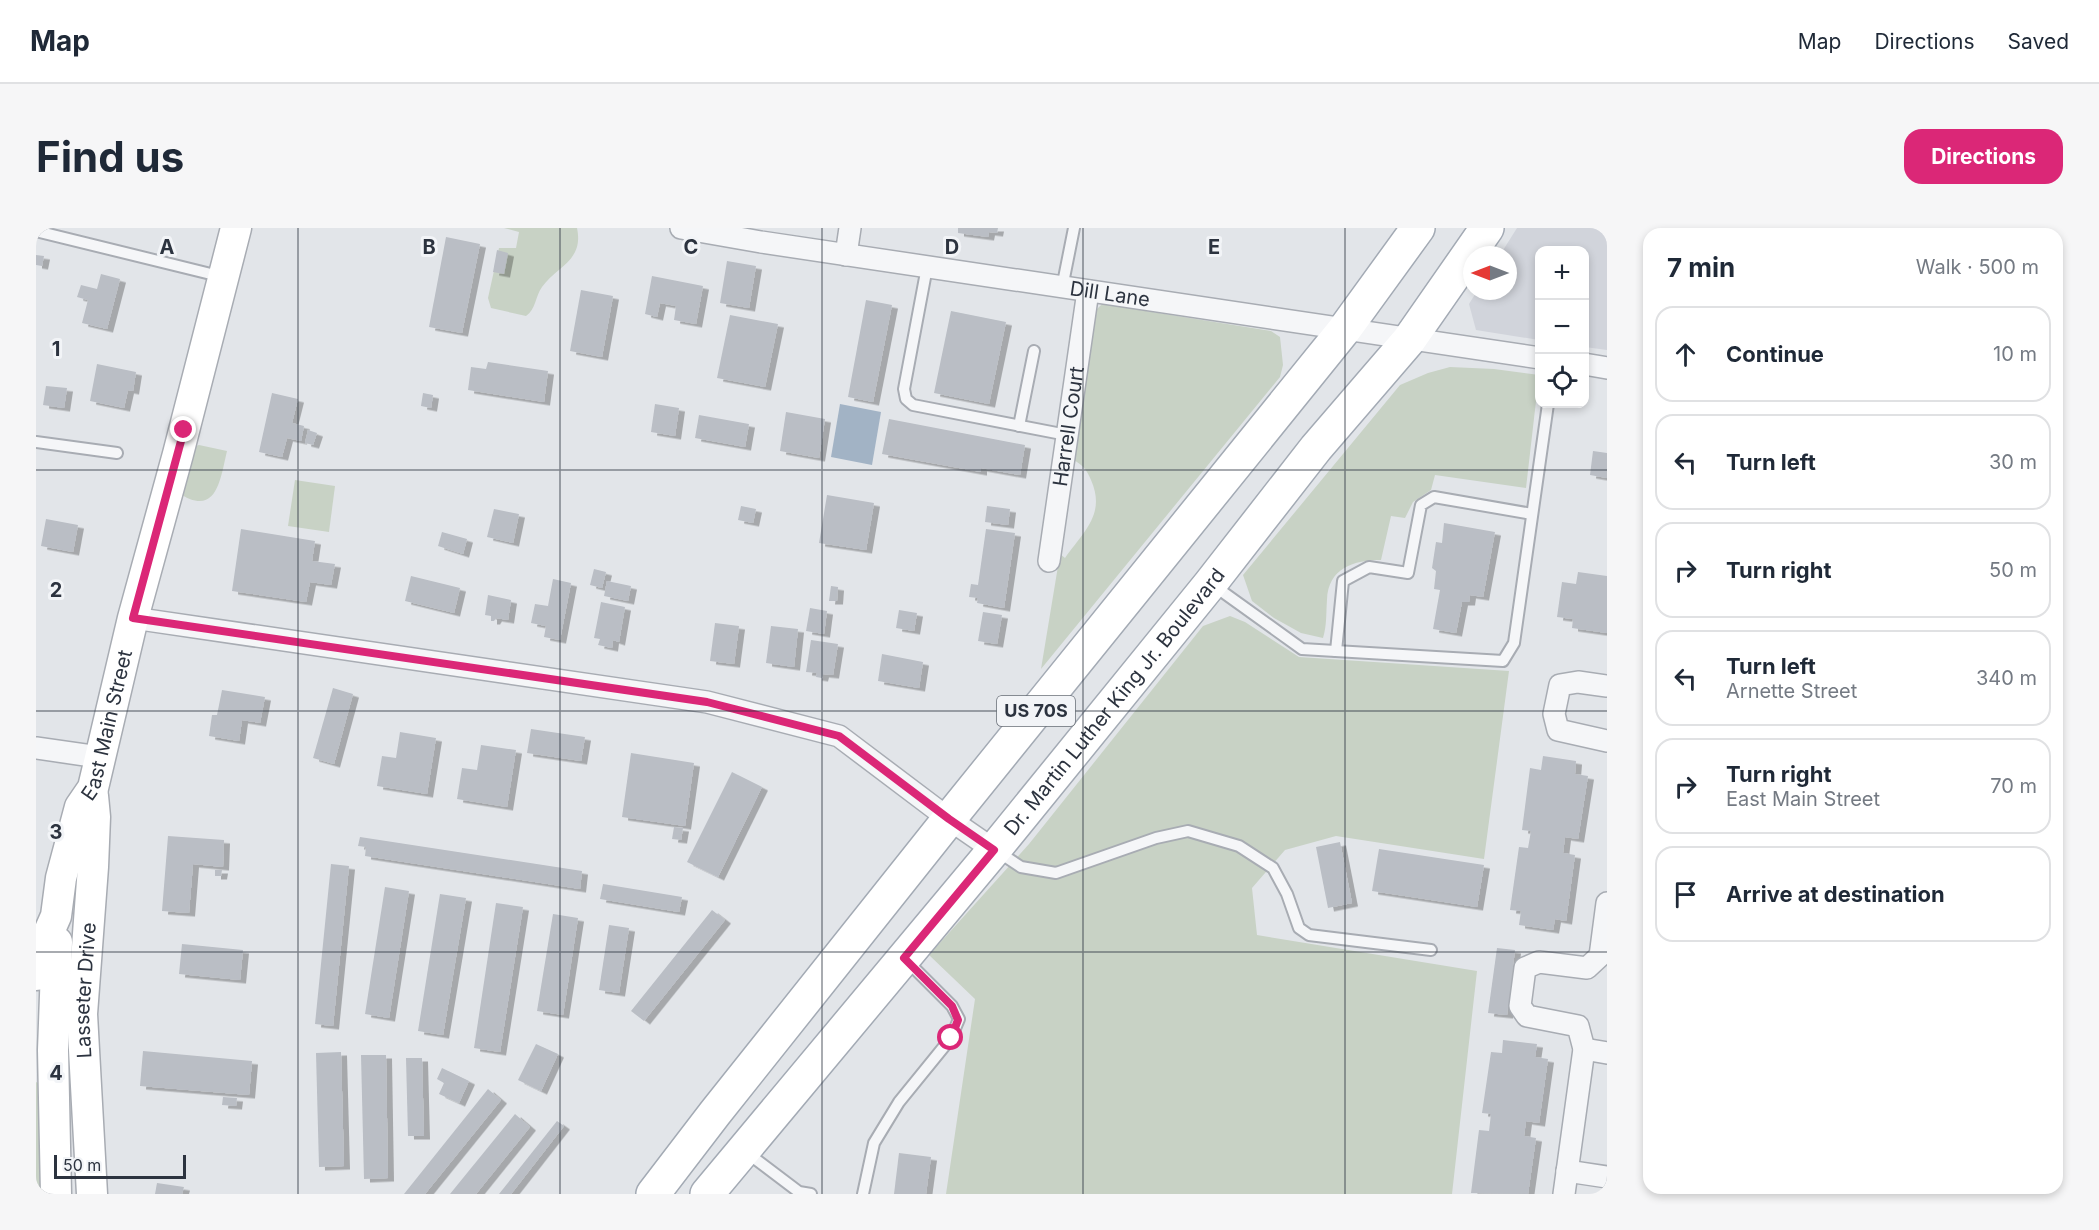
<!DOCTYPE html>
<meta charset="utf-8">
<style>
:root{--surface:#fff;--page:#f6f6f7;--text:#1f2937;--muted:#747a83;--line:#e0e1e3;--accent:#db2777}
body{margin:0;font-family:Inter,sans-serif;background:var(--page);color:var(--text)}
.controls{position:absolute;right:18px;top:18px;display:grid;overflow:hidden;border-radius:12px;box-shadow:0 3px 9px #0003}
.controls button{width:54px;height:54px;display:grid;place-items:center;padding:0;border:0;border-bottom:2px solid var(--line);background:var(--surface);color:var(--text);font:30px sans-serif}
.compass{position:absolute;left:1427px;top:18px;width:54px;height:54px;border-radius:50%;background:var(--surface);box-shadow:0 3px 9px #0003;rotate:270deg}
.scale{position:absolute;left:18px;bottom:15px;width:132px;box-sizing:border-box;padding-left:6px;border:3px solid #2c333f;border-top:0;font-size:16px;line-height:21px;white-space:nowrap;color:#2c333f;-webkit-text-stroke:4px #f2f4f7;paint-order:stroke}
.stop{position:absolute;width:18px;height:18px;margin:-14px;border:4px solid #db2777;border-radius:50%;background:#fff}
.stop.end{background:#db2777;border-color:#fff;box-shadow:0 2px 6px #0008}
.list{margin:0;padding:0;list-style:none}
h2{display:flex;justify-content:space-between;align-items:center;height:78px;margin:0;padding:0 24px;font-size:26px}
h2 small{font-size:20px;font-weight:400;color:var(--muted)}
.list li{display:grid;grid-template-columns:39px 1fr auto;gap:18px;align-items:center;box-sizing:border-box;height:96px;margin:0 12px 12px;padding:0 12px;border:2px solid var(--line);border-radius:18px}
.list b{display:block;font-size:22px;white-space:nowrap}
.list p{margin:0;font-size:20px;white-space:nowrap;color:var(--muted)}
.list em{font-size:20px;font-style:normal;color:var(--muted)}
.icon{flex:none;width:33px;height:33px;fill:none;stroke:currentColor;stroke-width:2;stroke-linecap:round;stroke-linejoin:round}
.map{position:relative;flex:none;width:1571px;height:966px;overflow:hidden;border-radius:18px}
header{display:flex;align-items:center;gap:36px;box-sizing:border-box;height:84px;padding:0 30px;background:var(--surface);border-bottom:2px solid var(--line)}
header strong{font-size:28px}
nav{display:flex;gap:33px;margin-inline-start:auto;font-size:21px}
.intro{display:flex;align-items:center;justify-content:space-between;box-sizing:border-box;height:144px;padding:0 36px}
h1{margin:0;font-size:42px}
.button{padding:15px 27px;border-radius:18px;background:var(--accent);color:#fff;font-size:21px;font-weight:700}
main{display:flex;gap:36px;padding:0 36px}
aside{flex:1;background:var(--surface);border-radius:18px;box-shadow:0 3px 9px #0003}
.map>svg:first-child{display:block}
.built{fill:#d1d4db}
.green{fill:#c8d2c5}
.water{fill:#a2b3c5}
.building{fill:#babec5;filter:url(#shadow)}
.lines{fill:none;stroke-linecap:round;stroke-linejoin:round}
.lane-casing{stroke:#a8acb3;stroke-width:14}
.street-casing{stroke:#a8acb3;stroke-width:24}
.secondary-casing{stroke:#a8acb3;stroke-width:33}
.primary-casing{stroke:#a3aab4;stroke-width:36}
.lane{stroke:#f5f6f8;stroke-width:10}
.street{stroke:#f5f6f8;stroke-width:21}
.secondary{stroke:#fff;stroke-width:30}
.primary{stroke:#fff;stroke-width:33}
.route{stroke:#db2777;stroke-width:8}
.grid{fill:none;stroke:#2c333f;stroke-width:1.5;stroke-opacity:0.55}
.labels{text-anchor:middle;stroke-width:6;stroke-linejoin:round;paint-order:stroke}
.shield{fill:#f2f4f7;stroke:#676d76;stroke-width:1.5}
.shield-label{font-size:18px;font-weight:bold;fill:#2c333f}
.street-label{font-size:20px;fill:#2c333f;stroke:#f2f4f7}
.grid-label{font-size:20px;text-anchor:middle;font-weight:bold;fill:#2c333f;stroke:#f2f4f7;stroke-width:6;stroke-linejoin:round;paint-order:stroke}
</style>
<header>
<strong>Map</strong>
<nav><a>Map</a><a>Directions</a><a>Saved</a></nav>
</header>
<div class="intro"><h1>Find us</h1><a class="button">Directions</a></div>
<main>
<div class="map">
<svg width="1571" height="966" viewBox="0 0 1571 966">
<defs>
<filter id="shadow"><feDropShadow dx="6" dy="3.5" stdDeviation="0" flood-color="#0004"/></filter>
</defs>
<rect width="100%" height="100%" fill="#e2e5e9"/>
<path class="built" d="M1481,0H1571V122L1549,119L1548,22H1504L1503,112L1440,102L1433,76L1441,63H1472V27H1464Z"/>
<g class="green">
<path d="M468,0H541C548,33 521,38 506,59C499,69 500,81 490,88L455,80L452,70L463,20H480L483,4Z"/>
<path d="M1066,76L1235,103L1244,109L1247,137L1244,149L1005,441L1024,326L1029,330C1048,303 1070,286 1055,252C1051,242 1046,236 1037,232L1055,92L1060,82Z"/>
<path d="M1414,139L1458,141L1503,147L1490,260L1399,247L1395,262L1377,274L1369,290L1355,288L1345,332C1318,332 1292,340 1291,372C1290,385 1291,397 1287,410L1265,405L1238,390L1216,373L1207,347L1364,157L1392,145Z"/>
<path d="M163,217L191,223C184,252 181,291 141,264L151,221Z"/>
<path d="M259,252L299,258L293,304L252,298Z"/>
<path d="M1194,388L1209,394L1263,429L1473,443L1448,631L1300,608L1249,622L1216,660L1221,707L1441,743L1416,966H910L939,771L893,727L993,616L1167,398Z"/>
<path d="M0,854L4,856L8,966H0Z"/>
</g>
<path class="water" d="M804,176L845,184L836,237L795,229Z"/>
<g class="building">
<path d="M922,0H962L961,5L953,4L952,9L922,5Z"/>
<path d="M410,9L444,16L426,105L393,99Z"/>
<path d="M461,22L472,25L468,46L457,44Z"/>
<path d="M0,27L8,28L6,38L0,37Z"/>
<path d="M691,33L720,38L713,80L684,75Z"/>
<path d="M65,46L84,51L71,101L46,95L52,72L41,69L45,57L61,61Z"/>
<path d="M616,48L667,58L660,96L638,92L640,78L624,75L621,89L609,86Z"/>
<path d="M545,62L577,68L566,129L534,123Z"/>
<path d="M830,72L856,77L837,174L812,169Z"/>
<path d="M915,83L970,94L953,176L898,165Z"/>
<path d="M694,87L742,96L729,159L681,150Z"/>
<path d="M452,134L512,143L508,174L432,162L435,139L450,141Z"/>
<path d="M61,136L100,144L97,163L92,162L88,180L54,173Z"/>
<path d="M10,158L31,160L28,180L7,177Z"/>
<path d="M236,165L262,171L256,195L268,198L265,213L251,210L246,229L223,224Z"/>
<path d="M387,165L397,167L395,180L385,178Z"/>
<path d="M619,176L643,180L639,208L615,204Z"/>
<path d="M750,184L789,191L783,230L744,223Z"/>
<path d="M663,187L713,196L709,219L659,210Z"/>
<path d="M853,191L989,217L984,247L945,240V244L846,226Z"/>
<path d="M272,202L281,205L277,217L269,215Z"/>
<path d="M1557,223L1571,225V250L1554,247Z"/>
<path d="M791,267L838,275L830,322L783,315Z"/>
<path d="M705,278L720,281L717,295L702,292Z"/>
<path d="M951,278L974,281L972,297L949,294Z"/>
<path d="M458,281L483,286L477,315L451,309Z"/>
<path d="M10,291L42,297L37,324L5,318Z"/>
<path d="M1408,295L1459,304L1447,369L1434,367L1433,374H1426L1420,405L1397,401L1404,362L1398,361L1400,343L1396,340L1400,314L1406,315Z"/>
<path d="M205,301L279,313L276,333L299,336L295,357L274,354L270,374L196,363Z"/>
<path d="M950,301L979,305L968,380L941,375L942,370L933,369L935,356L942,357Z"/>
<path d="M406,304L431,311L427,326L402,318Z"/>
<path d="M558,341L570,344L566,360L554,357Z"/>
<path d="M1542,344L1571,348V405L1536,400L1537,391L1521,389L1526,354L1540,356Z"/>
<path d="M375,348L424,360L418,385L369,373Z"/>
<path d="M517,351L535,355L524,412L508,409L510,398L495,395L499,376L512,378Z"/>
<path d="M571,353L595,358L592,373L568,368Z"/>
<path d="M795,358L802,359L801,373H793Z"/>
<path d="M452,367L475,372L472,392L460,390L458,393H455V388L449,387Z"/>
<path d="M565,374L589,379L583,414L577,412L576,420L562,417L564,411L558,410Z"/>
<path d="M774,380L791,383L788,406L770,403Z"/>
<path d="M863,382L881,385L878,403L860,400Z"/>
<path d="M947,384L966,387L961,416L942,413Z"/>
<path d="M679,395L703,398L698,436L674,433Z"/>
<path d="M735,398L762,401L758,439L730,435Z"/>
<path d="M775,412L802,416L797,447L787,446L786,450L780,449L781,445L770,444Z"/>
<path d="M846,426L887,434L883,460L842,453Z"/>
<path d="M297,460L317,466L298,536L277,530Z"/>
<path d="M186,462L229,469L224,495L206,492L203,513L173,508L176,487H181Z"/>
<path d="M495,501L549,509L545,533L491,525Z"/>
<path d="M364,504L400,510L391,566L341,558L346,528L360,530Z"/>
<path d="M445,517L480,522L471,579L421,571L426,540L441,542Z"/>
<path d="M595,525L658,535L649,598L586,589Z"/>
<path d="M1507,528L1540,533L1539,546L1552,548L1542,611L1529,609L1527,625L1539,627L1530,693L1519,691L1517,702L1483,697L1485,683L1474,682L1483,619L1492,620L1495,603L1486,602L1494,540L1505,542Z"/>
<path d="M696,544L726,559L682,649L651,634Z"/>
<path d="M638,599L647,600L645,612L636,611Z"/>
<path d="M132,608L188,612L187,639L157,636L153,685L126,683Z"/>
<path d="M324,609L546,643L544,661L329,628L330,619L322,618Z"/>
<path d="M1304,614L1316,675L1292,680L1280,619Z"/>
<path d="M1343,621L1448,637L1441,679L1336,663Z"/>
<path d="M295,636L313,638L297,798L279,796Z"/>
<path d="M179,642H186L185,648H179Z"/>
<path d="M567,656L646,669L643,684L564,671Z"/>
<path d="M349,659L373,663L353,790L329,786Z"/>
<path d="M404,666L430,670L407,807L382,803Z"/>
<path d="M460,675L487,679L464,824L438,820Z"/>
<path d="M676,682L689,692L608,793L595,783Z"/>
<path d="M517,686L542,690L527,787L501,783Z"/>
<path d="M573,697L593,700L583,765L563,762Z"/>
<path d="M146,716L207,722L204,752L143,746Z"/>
<path d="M1461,720L1479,722L1471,787L1452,785Z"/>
<path d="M1467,812L1501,816L1499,829L1512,831L1503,895L1490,893L1488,908L1500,910L1492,966L1435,965L1443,902L1453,903L1455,886L1446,885L1455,824L1466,825Z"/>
<path d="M500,816L522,826L505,863L482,852Z"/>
<path d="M107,823L216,833L213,867L104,858Z"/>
<path d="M305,824L308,938L283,939L280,825Z"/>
<path d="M325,827H350L352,950L328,951Z"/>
<path d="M370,830H386L388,908H372Z"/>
<path d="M406,840L433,853L423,875L403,866L408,855L401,851Z"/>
<path d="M452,861L465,872L389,966H368Z"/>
<path d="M187,869L201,870L200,878L186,877Z"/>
<path d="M479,886L494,899L440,966H414Z"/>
<path d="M521,893L528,898L475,966H463Z"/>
<path d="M863,925L895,929L890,966H858Z"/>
<path d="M121,955L148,959L146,966H119Z"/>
</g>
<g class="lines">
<defs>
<g id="lane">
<path d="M0,3L187,49"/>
<path d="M891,39L868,161L870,171L877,177L1031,207"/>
<path d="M1026,60L1038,0"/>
<path d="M983,198L998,123"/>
<path d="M0,214L81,225"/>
<path d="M1177,357L1266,421L1467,433L1478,415L1512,176"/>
<path d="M1300,423L1307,353L1333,339L1372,345L1385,277L1398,269L1496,286"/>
<path d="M961,623L985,639L1020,645L1120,610L1152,603L1203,618L1237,640L1251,666L1263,700L1273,707L1395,722"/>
<path d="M710,924L763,964L775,966"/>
<path d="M827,966L838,915L863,874L915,810L923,791L916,778L871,733"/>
</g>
<g id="street">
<path id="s1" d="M645,0L725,14L1504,130"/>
<path d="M810,27L814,0"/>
<path d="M1548,136L1571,140"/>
<path id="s2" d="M1013,333L1052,63"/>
<path d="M97,390L671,474L803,508L913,591L958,622"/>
<path d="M1571,458L1542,454L1524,457L1518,486L1522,502L1571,513"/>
<path d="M0,520L63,529"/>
<path d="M1548,821L1571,825"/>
<path d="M1531,943L1571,949"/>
<path d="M1528,966L1548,821L1542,798L1491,788L1484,778L1489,740L1503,734L1551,740L1564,728L1571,675"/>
</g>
<g id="secondary">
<path id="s3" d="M0,747L5,722L20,688L25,650L44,579L57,560L97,390L142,226L200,0"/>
<path d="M20,966L17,822L21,714"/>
<path id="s4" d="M56,966L46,786L57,639L59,589L57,568"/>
</g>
<g id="primary">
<path d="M617,966L679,885L913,591L1308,102L1382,0"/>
<path id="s5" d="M671,966L958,622L1174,356L1280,220L1373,112L1451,0"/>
</g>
</defs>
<use href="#lane" class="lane-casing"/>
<use href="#street" class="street-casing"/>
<use href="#secondary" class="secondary-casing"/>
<use href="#primary" class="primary-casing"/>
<use href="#lane" class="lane"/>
<use href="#street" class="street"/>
<use href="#secondary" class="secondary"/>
<use href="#primary" class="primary"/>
</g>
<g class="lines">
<path class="route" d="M148,202L97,390L671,474L803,508L913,591L958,622L868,730L916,778L922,792L915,810"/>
</g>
<path class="grid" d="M262,0V966M524,0V966M786,0V966M1047,0V966M1309,0V966M0,242H1571M0,483H1571M0,724H1571"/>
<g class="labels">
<rect class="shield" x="961" y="468" width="78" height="30" rx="4.5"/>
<g class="shield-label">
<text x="1000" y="489">US 70S</text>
</g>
<g class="street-label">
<text dy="7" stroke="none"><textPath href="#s1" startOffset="434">Dill Lane</textPath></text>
<text dy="7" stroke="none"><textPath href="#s2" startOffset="136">Harrell Court</textPath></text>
<text dy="7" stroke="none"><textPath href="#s5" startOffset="639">Dr. Martin Luther King Jr. Boulevard</textPath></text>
<text dy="7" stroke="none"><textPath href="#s3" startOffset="262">East Main Street</textPath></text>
<text dy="7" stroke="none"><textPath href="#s4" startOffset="204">Lasseter Drive</textPath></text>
</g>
</g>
<g class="grid-label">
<text x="131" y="26">A</text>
<text x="393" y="26">B</text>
<text x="655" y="26">C</text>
<text x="916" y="26">D</text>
<text x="1178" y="26">E</text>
<text x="20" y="128">1</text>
<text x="20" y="369">2</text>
<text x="20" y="611">3</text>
<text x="20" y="852">4</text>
</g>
</svg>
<div class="controls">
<button>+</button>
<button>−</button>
<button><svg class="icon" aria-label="locate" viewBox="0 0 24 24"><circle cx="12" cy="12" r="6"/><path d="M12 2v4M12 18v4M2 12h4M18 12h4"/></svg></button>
</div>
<svg class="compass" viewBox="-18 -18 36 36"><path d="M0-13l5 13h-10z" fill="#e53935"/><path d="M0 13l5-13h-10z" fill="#747a83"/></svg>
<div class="scale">50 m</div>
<div class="stop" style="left:915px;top:810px"></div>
<div class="stop end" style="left:148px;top:202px"></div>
</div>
<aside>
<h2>7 min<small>Walk · 500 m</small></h2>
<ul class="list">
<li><svg class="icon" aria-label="ahead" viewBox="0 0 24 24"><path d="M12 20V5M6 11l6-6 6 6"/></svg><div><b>Continue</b></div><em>10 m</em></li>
<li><svg class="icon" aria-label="left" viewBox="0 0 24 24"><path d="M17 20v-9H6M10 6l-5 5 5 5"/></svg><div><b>Turn left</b></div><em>30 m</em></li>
<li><svg class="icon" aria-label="right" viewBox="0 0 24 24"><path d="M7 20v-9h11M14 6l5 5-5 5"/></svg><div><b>Turn right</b></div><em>50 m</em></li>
<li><svg class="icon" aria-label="left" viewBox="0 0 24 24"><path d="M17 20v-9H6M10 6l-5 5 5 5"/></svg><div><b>Turn left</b><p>Arnette Street</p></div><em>340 m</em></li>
<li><svg class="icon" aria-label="right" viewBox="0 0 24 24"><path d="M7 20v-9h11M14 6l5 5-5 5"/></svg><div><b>Turn right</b><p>East Main Street</p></div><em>70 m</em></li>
<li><svg class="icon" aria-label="arrive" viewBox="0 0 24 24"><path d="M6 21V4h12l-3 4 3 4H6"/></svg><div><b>Arrive at destination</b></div></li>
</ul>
</aside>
</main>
